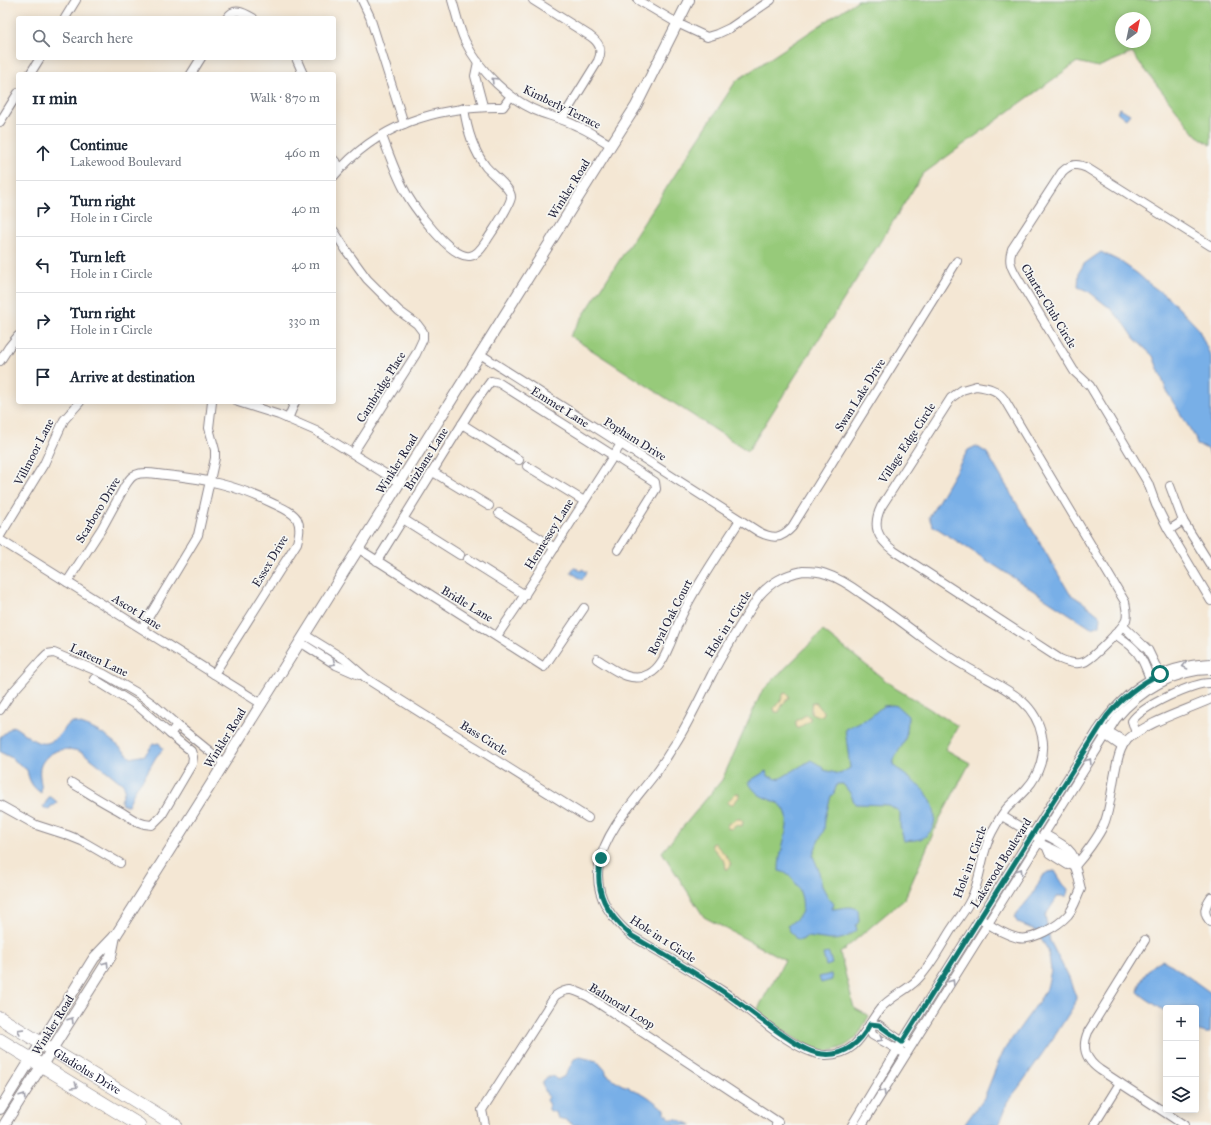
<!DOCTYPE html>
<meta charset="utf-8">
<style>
:root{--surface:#fff;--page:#f2f2f3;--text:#1f2937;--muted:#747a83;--line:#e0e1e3}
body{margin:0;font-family:"IM FELL Great Primer",serif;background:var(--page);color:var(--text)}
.controls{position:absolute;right:12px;bottom:12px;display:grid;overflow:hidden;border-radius:4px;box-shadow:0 2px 10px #0003}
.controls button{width:36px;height:36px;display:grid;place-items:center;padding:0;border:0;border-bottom:1px solid var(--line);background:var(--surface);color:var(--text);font:20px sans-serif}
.compass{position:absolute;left:1115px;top:12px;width:36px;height:36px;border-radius:50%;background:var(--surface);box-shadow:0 2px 10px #0003;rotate:33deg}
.stop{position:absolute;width:12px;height:12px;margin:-9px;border:3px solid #0f766e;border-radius:50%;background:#fff}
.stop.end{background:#0f766e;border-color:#fff;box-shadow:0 1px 4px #0008}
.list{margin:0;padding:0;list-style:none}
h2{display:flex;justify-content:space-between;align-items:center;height:52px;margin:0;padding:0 16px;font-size:17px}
h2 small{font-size:13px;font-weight:400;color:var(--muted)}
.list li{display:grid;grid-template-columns:26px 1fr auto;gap:12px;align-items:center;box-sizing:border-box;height:56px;padding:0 16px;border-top:1px solid var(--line)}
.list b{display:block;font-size:15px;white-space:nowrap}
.list p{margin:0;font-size:13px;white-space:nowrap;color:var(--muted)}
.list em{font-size:13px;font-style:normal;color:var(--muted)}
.icon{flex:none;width:22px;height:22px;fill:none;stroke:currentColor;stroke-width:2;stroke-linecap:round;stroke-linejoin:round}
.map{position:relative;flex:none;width:1211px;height:1125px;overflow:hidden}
.search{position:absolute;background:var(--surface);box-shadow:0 2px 10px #0003;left:16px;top:16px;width:320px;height:44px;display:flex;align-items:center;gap:10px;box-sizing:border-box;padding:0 14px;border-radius:4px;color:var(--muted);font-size:15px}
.panel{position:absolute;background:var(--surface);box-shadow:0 2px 10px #0003;left:16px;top:72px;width:320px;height:332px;border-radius:4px}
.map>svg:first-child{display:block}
.green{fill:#97ca7a;stroke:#5c765a;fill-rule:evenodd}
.sand{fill:#eeda9e;stroke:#887e6c}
.water{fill:#78afe7;stroke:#4d6891}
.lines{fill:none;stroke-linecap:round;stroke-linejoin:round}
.minor-casing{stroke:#8b8488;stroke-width:10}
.tertiary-casing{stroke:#8b8488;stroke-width:12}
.primary-casing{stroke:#8b8488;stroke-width:14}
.minor{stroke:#fff;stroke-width:8}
.tertiary{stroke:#fff;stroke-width:10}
.primary{stroke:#fff;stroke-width:13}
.oneway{stroke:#9c9ca7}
.route{stroke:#0f766e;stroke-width:5}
.labels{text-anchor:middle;stroke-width:3.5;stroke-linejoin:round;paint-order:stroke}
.street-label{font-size:12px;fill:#22223b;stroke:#f6f6f2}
</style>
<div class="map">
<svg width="1211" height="1125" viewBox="0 0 1211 1125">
<rect width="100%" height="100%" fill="#f6f6f2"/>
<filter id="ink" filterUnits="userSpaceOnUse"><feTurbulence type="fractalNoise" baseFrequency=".025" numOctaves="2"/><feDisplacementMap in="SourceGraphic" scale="8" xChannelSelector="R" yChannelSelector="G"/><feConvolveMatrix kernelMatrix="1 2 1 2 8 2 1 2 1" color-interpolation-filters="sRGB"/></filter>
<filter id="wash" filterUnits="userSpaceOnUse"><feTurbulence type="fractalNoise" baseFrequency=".012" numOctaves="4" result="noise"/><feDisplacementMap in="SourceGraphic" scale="16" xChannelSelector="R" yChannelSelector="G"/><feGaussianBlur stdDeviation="0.9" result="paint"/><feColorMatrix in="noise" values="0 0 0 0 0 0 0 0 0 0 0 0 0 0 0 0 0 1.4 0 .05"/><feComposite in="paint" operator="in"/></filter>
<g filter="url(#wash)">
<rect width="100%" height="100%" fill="#f4e7d4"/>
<g class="green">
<path d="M858,0H1211V145L1196,135L1132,53L1098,67L1077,62L923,174L748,451L570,336L736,81ZM1121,18H1145V42H1121Z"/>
<path d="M823,631L895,688L958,726L945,749L970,763L939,820L905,898L840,953L854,1008L869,1016C865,1022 862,1029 858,1035C850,1045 836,1052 823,1051C808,1049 770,1022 756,1012L785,960L704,917L662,852L722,780L762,691Z"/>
</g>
<g class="sand">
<path d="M784,693L788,694L789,697L783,704L779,712H775L774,708L781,700Z"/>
<path d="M812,702L817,703L819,708L824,712L823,715L818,716L811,713V707Z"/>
<path d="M806,715L810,717V720L799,728H797L796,725V721Z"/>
<path d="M736,793L739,794V797L733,804H728V801Z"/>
<path d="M737,819H740L743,821L742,826L735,825L732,829L727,828V826L728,824Z"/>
<path d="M715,843C721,852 728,855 731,865L728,869H726L725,862L712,847V844Z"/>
</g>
<g class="water">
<path d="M1120,108L1130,114L1126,119L1117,112Z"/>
<path d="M1101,252L1121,262L1138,274L1148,283L1169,298L1198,328L1211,357V458L1208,449L1197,445L1195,437L1168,394L1153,356L1135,339L1124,323L1111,309L1088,291L1078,287L1079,272L1084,264Z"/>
<path d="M976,446L987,453L1070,594L1084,603L1101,617L1100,625L1091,628L932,525L929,517L968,450Z"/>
<path d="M574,567L581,571L582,569L587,572L582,580L571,572Z"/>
<path d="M893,705L897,706L908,716C908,725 907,734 904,742C900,750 894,756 893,765C903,774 917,783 926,793C935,804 940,825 927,835C921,841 911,840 904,841L900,826V813L897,810L888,805L855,804L850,793L843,784H837L834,793L831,796L825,819L824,830L817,844L813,856L818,868L822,886L828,897L834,904L832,909C841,909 851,904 858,910L859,921L856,926L857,930C838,946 827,938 806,937L802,940H797L790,931L787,925C793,922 801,917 802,910C805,896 794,873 779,871C779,863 780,856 782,849C785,833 794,814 778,803C774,801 770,800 766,798C757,795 753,789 748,782L766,771L769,777H772L775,779L781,778L811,760L821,766L824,770L840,774L850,768L845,729L870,717L883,706Z"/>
<path d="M72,722C95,726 116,742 131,758L145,755L153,744L159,743L163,749L156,757L145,776L136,788L128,805H122L121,801L125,789L123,784C113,776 104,769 94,761C90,758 85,754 81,752C66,746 48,750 41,765C37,775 43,784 41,793C32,787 29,781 27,770L10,757L0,752V737L13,726C30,736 42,754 59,735C64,730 66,725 72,722Z"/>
<path d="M49,797H51L57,802L55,805L51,806L49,810L43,807Z"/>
<path d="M1055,871L1063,884L1068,889L1067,896H1058L1045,916L1050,941L1069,978L1076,997L1075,1004L1056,1034L1019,1087L1007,1102L1005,1110L999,1125H964L984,1098L1000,1058L1006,1047L1037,1004L1047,988L1051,970L1048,950L1035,930L1018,923L1014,917L1033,894L1042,876L1048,872Z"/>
<path d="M829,953L832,964L826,966L823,954Z"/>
<path d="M1162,960L1172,965L1211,993L1210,1033H1206L1196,1030V1008H1166V1012L1144,997L1138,992C1140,978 1150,966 1162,960Z"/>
<path d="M831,974L832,980L821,983L819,977Z"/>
<path d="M580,1057L597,1061L606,1071V1074L622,1085L629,1087L630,1089C648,1093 651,1101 665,1109V1114L668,1115L669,1119H677L692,1125H573L566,1120L558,1118L556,1113L549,1110V1105L546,1100L548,1097L542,1084C544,1078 549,1075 555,1077L557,1080L565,1076L574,1059Z"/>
</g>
</g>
<g filter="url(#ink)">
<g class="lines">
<defs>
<g id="minor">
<path d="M362,0L370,17L404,124"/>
<path d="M452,0C456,13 459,28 465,41C480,72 510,101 542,113C554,117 565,120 577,126C589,131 600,139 611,145"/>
<path d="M533,0L590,36C600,43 603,50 598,61L562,119"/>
<path d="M638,0L677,23L707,37L717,34L730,28L771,0"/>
<path d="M65,18L76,0"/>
<path d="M227,18C234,7 243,12 253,18"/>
<path d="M296,58L303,74"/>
<path d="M478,62L475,76L483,106"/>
<path d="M30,74L40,58"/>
<path d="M191,74L201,58"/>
<path d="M0,122L18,93"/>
<path d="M382,136C389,154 395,172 404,189C412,206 451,259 470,256C478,255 483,246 487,240C492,232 511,205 511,197C511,188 493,175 486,167C473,150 467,130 464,108"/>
<path d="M334,160L341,168"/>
<path d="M334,176C378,124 436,106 503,107L511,96"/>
<path d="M334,231L348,253L367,279L399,311L417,324L423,332V339L416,354L353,453"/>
<path d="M1211,246L1087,168C1077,163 1070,164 1062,172L1012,249C1008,261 1011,267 1017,277L1074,371L1090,386L1148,483L1156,505L1167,527L1211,601"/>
<path d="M480,354L759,532C773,539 781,539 792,527L957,261"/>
<path d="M0,361L9,347L18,336"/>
<path d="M976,386C989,388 996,389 1004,399L1125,602C1126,607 1128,614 1126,620C1123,628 1092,659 1084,662C1076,665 1067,662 1060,659L894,551C877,538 872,526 881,507L951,398L962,390Z"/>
<path d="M238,402L279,415L316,431L400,483"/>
<path d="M288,419L295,402"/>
<path d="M462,424L519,460"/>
<path d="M527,466L584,501"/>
<path d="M433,472L489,506"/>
<path d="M1170,486L1183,521"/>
<path d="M499,513L555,548"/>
<path d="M403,519L460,555"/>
<path d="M1169,530L1183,521L1211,566"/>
<path d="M0,536L44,464L64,420L80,402"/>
<path d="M0,540L262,704"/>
<path d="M359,549L544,667L584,608"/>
<path d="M468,559L525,595"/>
<path d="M377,561L477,400L491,381L499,383L655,482L656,489L618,550"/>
<path d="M803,571C811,571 818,571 826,574C839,578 851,586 862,594C883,608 903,623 923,638C938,649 954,660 970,669C1000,687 1035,698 1042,736C1046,754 1039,775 1027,788C1021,795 1014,801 1007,808C1001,815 997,823 992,832C981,852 982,877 971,899C966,910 958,919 951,930C940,947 932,965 917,980C906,991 890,997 880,1009C864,1029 859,1055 826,1055C797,1055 749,1009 724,992C694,972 663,954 632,936C610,918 594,894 599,865C605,830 638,797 658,770C664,762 669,753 675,744C689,722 700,698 712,674C726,648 742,622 759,596C771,582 784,575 803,571Z"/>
<path d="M67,582L102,528L125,486C128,482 130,477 135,475C144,471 156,474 166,475C206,479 235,485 272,503C280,507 292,511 297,519C301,527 299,535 297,543L214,674"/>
<path d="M1123,626L1148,650L1162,679"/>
<path d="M142,628L198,535L215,458V450L209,428L212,402"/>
<path d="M1115,634C1125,641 1136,648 1142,660C1146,667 1148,675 1152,683"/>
<path d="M305,635L344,659L367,679L588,818"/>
<path d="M497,636L520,602L621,444"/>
<path d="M300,642L336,665L359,675"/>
<path d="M597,659C612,668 631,685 649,674C661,668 666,653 671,642C675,631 679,621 684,611C700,579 721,550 740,520"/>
<path d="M94,679L139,707L170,734"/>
<path d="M0,710L10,695L42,659L47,654L54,653L104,674L139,694L153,704L177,725L224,763"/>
<path d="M1104,729L1126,742"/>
<path d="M1102,733L1122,747"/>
<path d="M1136,733L1132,721C1142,706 1194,682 1211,683"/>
<path d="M72,783C87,792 102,802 118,810C129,816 138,825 152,825L162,815L192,764L193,757L191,751L170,734L177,725"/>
<path d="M0,805L36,825L67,835L82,841L120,863"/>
<path d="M1002,816L1037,837"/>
<path d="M1044,834C1056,841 1077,849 1075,866"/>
<path d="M1047,848L1049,853L1068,865"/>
<path d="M1075,866C1084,856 1099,836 1104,824C1113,804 1113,756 1126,741C1144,723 1187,710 1211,699"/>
<path d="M1211,897C1205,906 1202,914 1211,922"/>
<path d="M984,921C994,928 1006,935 1018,938C1033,941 1058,926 1068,915C1074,908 1077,897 1081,889C1079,882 1078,874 1075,867C1069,853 1050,849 1038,842"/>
<path d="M1145,940L1088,1032C1081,1048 1086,1060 1100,1070L1184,1125"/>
<path d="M902,1052L872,1035L870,1024L879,1025L907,1045"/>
<path d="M485,1125L482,1110L555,996C569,986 574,990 589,997L778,1122L776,1125"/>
<path d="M852,1125L902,1042L1098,730C1126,689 1160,665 1211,663"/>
<path d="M862,1125L1116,719C1139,691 1175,670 1211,670"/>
<path d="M1094,1125L1120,1083"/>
</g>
<g id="tertiary">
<path d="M0,1109L94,958L116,935L198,805L611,145L636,106L689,0"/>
<path d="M4,1125L111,956L115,936"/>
</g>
<g id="primary">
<path id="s1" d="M0,1018L175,1125"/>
<path d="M0,1040L139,1125"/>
</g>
</defs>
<use href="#minor" class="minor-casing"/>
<use href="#tertiary" class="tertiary-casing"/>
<use href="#primary" class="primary-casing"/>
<use href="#minor" class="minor"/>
<use href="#tertiary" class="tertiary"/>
<use href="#primary" class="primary"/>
</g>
<defs><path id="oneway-chevron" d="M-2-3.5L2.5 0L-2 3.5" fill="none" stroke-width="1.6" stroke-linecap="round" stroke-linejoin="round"/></defs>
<g class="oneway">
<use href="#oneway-chevron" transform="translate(494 80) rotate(-135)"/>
<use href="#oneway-chevron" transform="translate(333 663) rotate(31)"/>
<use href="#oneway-chevron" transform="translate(1185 666) rotate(168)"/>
<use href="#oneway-chevron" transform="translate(1089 761) rotate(-58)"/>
<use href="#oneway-chevron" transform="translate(1020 871) rotate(-58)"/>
<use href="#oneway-chevron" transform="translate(106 964) rotate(-58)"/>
<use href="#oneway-chevron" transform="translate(952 982) rotate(-58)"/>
<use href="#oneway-chevron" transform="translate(71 1020) rotate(-58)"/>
<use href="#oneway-chevron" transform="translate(20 1031) rotate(-148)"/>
<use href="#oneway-chevron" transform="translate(880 1039) rotate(29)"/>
<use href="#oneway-chevron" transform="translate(75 1086) rotate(31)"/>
<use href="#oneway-chevron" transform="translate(883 1092) rotate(-58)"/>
<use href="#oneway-chevron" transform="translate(23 1096) rotate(-57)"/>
</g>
</g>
<g class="lines" filter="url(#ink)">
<path class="route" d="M601,858C593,891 607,915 632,936C663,954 695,972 725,993C747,1008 767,1025 789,1039C799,1046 810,1053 822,1054C844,1057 861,1042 870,1024L879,1025L902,1042L1107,716C1122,698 1139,684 1160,674"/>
</g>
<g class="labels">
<g class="street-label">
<text transform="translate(562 107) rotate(26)" y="4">Kimberly Terrace</text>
<text transform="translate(569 189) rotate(-58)" y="4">Winkler Road</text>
<text transform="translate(1049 306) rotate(59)" y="4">Charter Club Circle</text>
<text transform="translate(381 387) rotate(-58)" y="4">Cambridge Place</text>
<text transform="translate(860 395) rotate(-58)" y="4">Swan Lake Drive</text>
<text transform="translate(560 407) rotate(32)" y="4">Emmet Lane</text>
<text transform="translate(635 439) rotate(32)" y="4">Popham Drive</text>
<text transform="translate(907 443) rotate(-57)" y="4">Village Edge Circle</text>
<text transform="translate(34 452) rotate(-63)" y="4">Villmoor Lane</text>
<text transform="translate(426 459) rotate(-58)" y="4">Brizbane Lane</text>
<text transform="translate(397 464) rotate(-58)" y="4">Winkler Road</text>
<text transform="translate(98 510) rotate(-59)" y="4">Scarboro Drive</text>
<text transform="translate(549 534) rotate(-58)" y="4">Hennessey Lane</text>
<text transform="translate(270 561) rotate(-59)" y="4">Essex Drive</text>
<text transform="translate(467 604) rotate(31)" y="4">Bridle Lane</text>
<text transform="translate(137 612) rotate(32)" y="4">Ascot Lane</text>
<text transform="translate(670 617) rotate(-63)" y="4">Royal Oak Court</text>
<text transform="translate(728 624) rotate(-58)" y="4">Hole in 1 Circle</text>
<text transform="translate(99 660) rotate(25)" y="4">Lateen Lane</text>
<text transform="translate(225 738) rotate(-58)" y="4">Winkler Road</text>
<text transform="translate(484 738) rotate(32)" y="4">Bass Circle</text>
<text transform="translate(970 862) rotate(-70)" y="4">Hole in 1 Circle</text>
<text transform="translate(1001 863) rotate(-58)" y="4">Lakewood Boulevard</text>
<text transform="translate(663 939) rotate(33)" y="4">Hole in 1 Circle</text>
<text transform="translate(622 1006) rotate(32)" y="4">Balmoral Loop</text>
<text transform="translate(53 1025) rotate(-58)" y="4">Winkler Road</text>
<text dy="4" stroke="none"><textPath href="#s1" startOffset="102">Gladiolus Drive</textPath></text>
</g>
</g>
</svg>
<div class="controls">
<button>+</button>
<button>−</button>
<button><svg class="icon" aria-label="layers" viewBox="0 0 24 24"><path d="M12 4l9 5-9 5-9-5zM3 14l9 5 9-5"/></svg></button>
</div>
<svg class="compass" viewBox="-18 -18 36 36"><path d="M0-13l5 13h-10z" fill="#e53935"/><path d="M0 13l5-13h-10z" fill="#747a83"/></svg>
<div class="stop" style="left:1160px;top:674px"></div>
<div class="stop end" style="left:601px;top:858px"></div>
<div class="search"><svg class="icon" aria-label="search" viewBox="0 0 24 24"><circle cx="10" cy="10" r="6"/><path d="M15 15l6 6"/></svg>Search here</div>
<section class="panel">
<h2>11 min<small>Walk · 870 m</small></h2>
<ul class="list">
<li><svg class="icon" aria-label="ahead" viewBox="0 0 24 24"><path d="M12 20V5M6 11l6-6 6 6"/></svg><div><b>Continue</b><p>Lakewood Boulevard</p></div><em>460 m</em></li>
<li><svg class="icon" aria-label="right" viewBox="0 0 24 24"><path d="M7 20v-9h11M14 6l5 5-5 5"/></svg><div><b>Turn right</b><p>Hole in 1 Circle</p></div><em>40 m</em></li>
<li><svg class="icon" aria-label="left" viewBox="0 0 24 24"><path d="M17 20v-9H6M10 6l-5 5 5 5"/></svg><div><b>Turn left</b><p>Hole in 1 Circle</p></div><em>40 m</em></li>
<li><svg class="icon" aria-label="right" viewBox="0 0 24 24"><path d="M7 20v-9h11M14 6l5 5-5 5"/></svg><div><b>Turn right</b><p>Hole in 1 Circle</p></div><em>330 m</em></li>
<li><svg class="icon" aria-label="arrive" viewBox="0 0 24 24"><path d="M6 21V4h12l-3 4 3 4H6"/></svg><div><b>Arrive at destination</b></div></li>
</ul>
</section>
</div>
